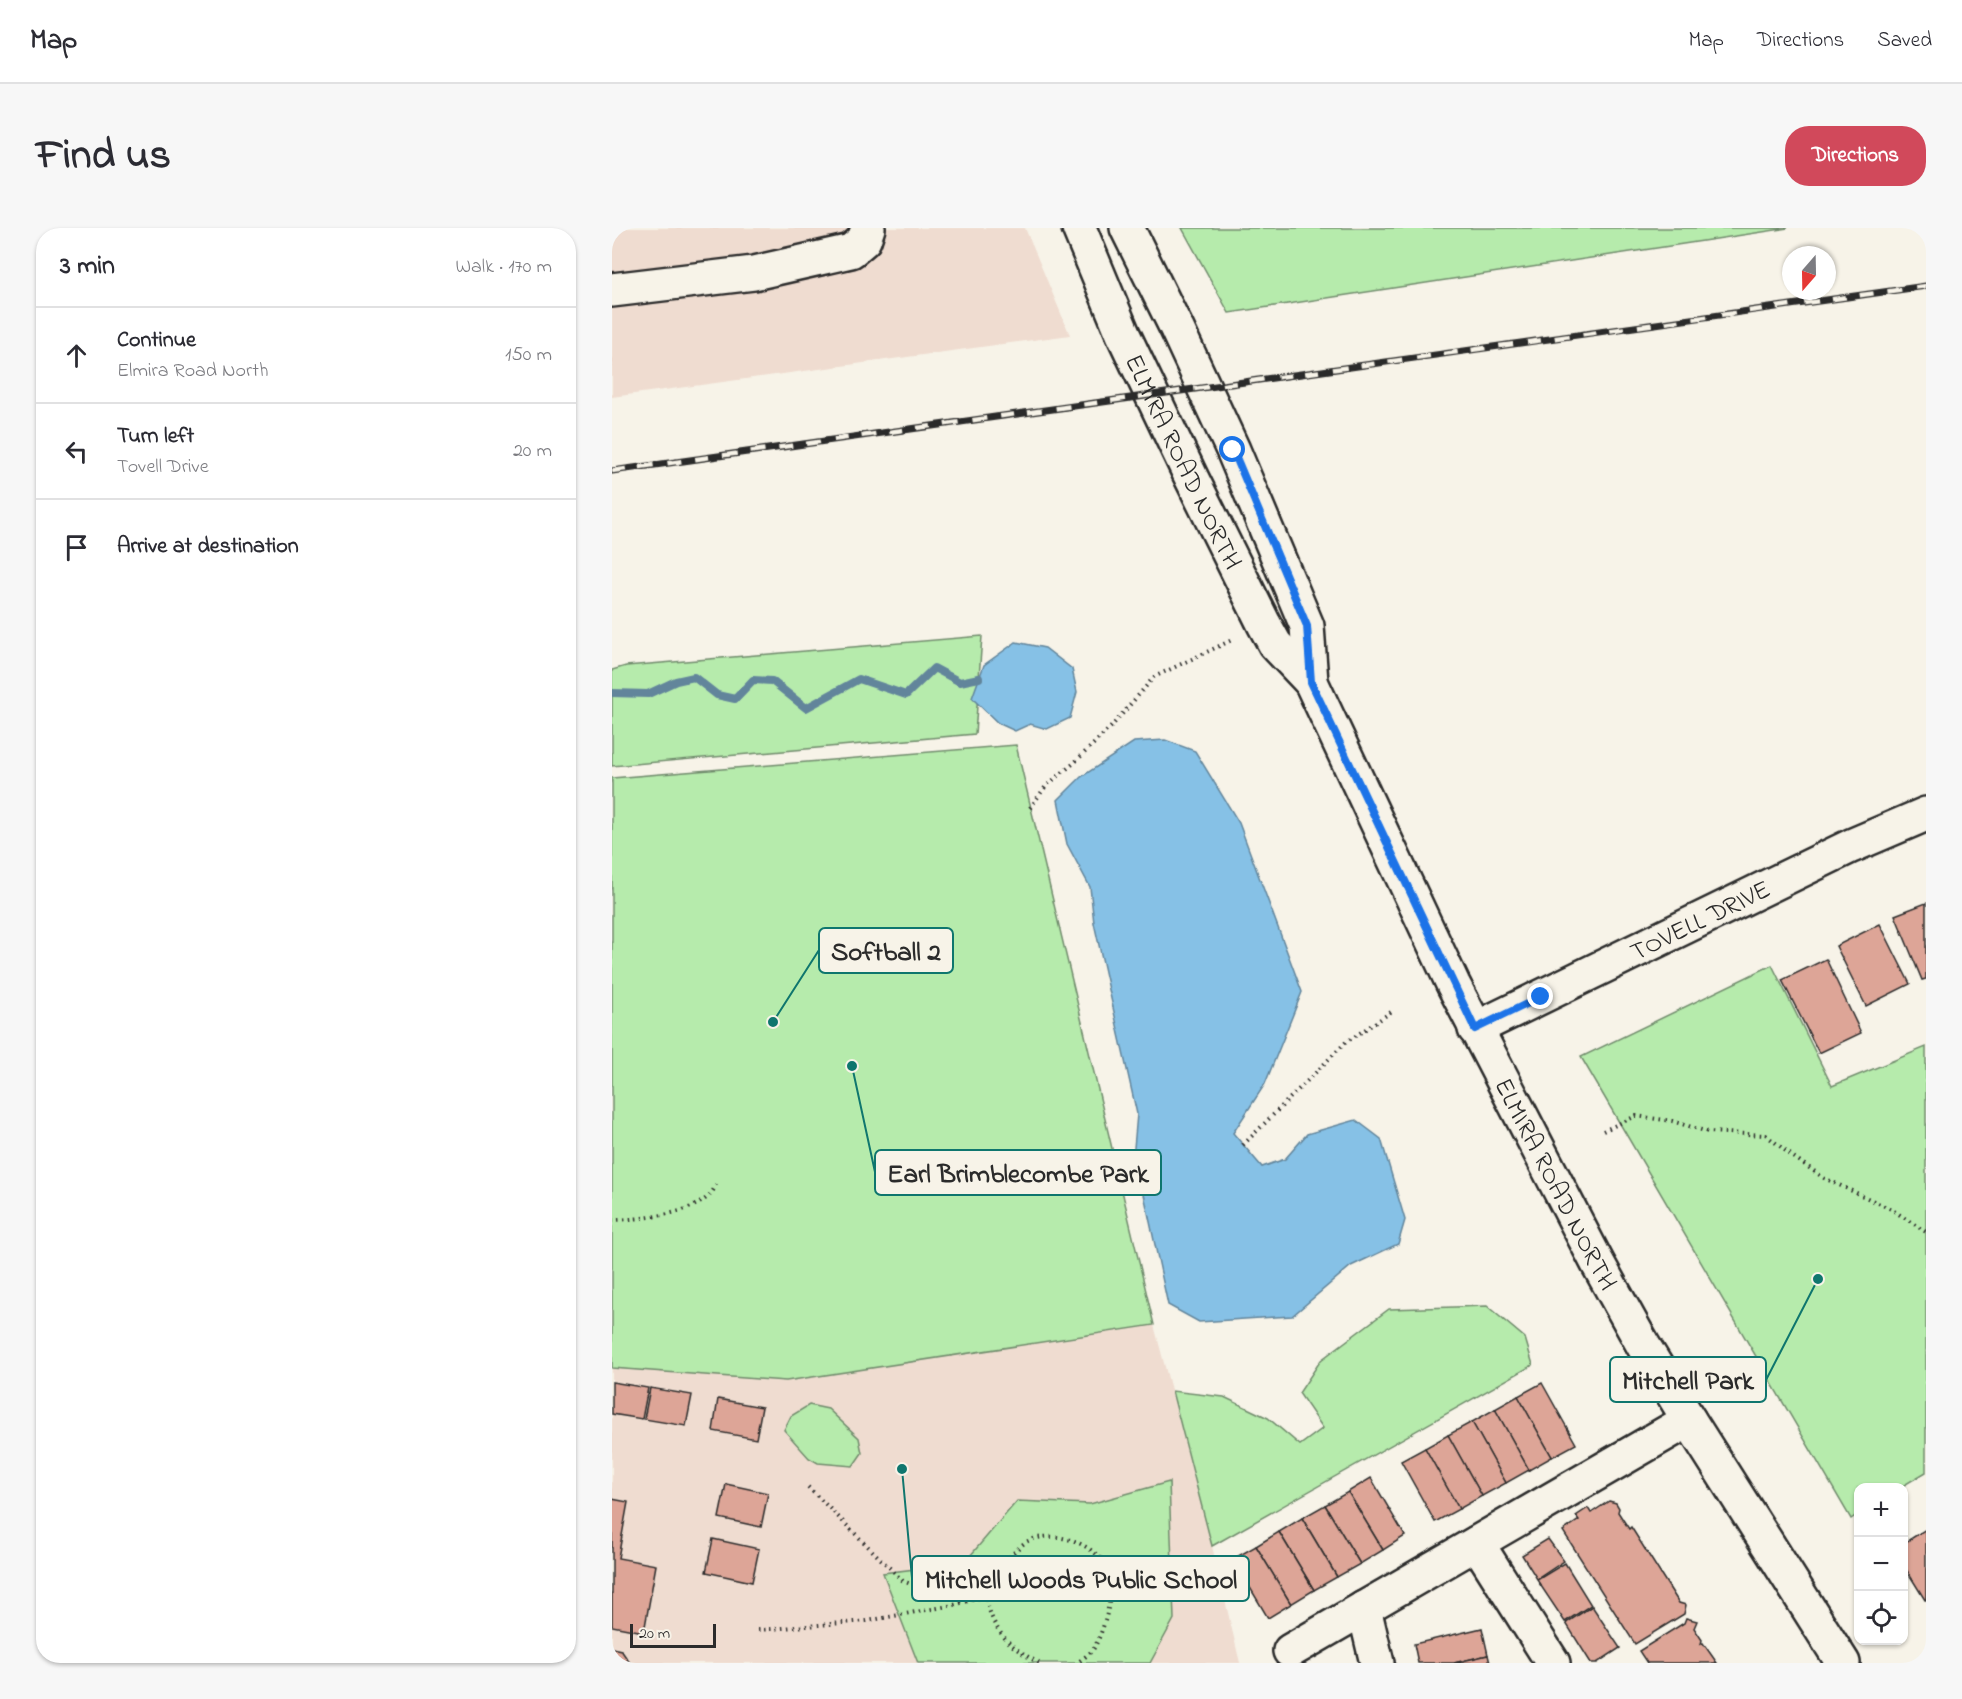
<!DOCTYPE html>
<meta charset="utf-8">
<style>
:root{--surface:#fff;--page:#f7f7f7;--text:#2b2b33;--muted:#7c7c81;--line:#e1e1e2;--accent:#d1495b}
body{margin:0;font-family:"Indie Flower",sans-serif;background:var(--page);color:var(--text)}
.controls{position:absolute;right:18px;bottom:18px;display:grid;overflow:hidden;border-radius:12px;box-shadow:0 2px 4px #0004}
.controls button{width:54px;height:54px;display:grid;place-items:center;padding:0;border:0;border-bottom:2px solid var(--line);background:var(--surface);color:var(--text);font:30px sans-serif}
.compass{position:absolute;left:1170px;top:18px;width:54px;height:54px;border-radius:50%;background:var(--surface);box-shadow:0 2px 4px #0004;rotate:200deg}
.scale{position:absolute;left:18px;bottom:15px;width:86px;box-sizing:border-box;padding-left:6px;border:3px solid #2b2b2b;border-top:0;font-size:16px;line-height:21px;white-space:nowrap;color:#2b2b2b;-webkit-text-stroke:4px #f7f3e8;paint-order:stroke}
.stop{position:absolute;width:18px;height:18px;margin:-14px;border:4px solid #1a73e8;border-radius:50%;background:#fff}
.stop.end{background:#1a73e8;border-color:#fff;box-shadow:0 2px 6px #0008}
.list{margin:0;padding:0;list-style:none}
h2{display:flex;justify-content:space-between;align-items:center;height:78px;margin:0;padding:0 24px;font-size:26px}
h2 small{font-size:20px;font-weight:400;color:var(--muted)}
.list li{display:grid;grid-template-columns:39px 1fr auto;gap:18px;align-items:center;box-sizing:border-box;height:96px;padding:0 24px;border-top:2px solid var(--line)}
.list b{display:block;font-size:22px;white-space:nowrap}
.list p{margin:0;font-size:20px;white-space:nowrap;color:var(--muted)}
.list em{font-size:20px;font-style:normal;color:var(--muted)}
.icon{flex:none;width:33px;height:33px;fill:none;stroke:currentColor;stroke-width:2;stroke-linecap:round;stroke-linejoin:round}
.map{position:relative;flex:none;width:1314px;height:1435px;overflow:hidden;border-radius:24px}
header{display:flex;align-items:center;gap:36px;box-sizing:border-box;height:84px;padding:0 30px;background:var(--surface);border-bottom:2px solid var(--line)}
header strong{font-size:28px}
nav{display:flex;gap:33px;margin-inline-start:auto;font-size:21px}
.intro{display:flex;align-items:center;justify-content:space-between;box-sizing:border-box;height:144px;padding:0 36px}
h1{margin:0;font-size:42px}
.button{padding:15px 27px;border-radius:24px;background:var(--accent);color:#fff;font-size:21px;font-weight:700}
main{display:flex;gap:36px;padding:0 36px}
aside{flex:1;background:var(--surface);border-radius:24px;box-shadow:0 2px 4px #0004}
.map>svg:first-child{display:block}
.built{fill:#efdcd0}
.green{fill:#b6ebac;stroke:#708b6c;stroke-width:1.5}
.water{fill:#86c1e6;stroke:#62859b;stroke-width:1.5}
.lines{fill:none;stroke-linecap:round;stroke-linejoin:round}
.stream{stroke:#62859b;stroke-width:8}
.building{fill:#dda597;stroke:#2b2b2b;stroke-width:1.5}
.minor-casing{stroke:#2b2b2b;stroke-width:38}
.major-casing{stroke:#2b2b2b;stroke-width:38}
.path{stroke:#2b2b2b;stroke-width:4;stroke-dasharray:1.5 4.5;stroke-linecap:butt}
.minor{stroke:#f7f3e8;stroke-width:33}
.major{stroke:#f7f3e8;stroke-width:33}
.rail-casing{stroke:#2b2b2b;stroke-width:7}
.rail{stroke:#f7f3e8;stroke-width:4.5;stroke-dasharray:14;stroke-linecap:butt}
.route{stroke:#1a73e8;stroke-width:8}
.labels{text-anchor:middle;stroke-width:4.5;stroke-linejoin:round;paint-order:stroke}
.street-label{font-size:26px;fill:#2b2b2b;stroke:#f7f3e8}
.leader{fill:none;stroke:#0f766e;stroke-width:2}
.callout-dot{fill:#0f766e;stroke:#f7f3e8;stroke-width:2}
.callout{fill:#f7f3e8;stroke:#0f766e;stroke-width:2}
.callout-label{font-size:27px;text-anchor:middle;font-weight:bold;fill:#2b2b2b}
</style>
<header>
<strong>Map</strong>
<nav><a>Map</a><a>Directions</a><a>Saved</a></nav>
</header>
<div class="intro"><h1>Find us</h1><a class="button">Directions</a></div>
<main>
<aside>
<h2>3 min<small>Walk · 170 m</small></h2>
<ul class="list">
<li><svg class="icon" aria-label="ahead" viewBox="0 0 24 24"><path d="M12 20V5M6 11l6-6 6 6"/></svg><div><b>Continue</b><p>Elmira Road North</p></div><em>150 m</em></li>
<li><svg class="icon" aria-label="left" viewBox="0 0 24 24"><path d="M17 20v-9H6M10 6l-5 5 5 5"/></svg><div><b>Turn left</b><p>Tovell Drive</p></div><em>20 m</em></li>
<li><svg class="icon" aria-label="arrive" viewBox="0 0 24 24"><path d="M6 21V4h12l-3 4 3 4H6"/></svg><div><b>Arrive at destination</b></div></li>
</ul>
</aside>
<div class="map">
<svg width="1314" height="1435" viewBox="0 0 1314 1435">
<rect width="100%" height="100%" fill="#f7f3e8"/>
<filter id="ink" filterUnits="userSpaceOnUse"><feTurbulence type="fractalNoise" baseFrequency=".0167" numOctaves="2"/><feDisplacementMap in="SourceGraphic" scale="12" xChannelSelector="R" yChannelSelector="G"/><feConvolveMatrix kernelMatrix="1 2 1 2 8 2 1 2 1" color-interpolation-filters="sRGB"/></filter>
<g filter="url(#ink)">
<g class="built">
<path d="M0,0H413L458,107L0,169Z"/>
<path d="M542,1097L600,1318L628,1435H0V1140L174,1152Z"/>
</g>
<g class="green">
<path d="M570,0H1176L617,85Z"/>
<path d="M370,408L363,506L0,538V442L14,438Z"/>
<path d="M404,517L542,1097L174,1153L0,1140V550Z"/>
<path d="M1160,737L1220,858L1314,819V1244L1289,1259L1246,1260V1286L1239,1291L969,829Z"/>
<path d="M875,1078L913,1110L921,1137L600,1318L560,1163L612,1169L656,1190L688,1217L711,1200L687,1165L709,1132L777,1081Z"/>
<path d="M197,1177L216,1181L247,1210L250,1225L241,1238L206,1235L197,1230L172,1202L179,1188Z"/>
<path d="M557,1254L562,1391L538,1435H306L271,1345L352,1335L405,1273L478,1276Z"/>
</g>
<g class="water">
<path d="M404,414L433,420L460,441L465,464L458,490L435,501L418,496L403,503L386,495L360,470L372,437Z"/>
<path d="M553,512L583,523L627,595L690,764L653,856L621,905L650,939L673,931L695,906L744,892L769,911L793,992L786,1016L739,1038L680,1088L587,1094L556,1077L522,920L525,886L482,695L478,659L455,616L446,572L469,549L522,514Z"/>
</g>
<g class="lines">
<path class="stream" d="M0,465L36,466L64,453L82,449L105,467L123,471L141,452L160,453L194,480L247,451L294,467L322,440L348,454L367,450"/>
</g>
<g class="building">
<path d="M1314,675V751L1310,752L1283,687Z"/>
<path d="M1268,696L1298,756L1254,778L1224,718Z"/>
<path d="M1214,731L1249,805L1207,825L1170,752Z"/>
<path d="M0,1154L36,1160L30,1191L0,1186Z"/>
<path d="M930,1155L964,1216L940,1229L906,1168Z"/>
<path d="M38,1160L80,1167L74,1198L32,1191Z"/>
<path d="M906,1168L940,1229L917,1242L883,1181Z"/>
<path d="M106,1171L150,1179L144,1211L101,1203Z"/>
<path d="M883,1181L917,1242L894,1255L860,1194Z"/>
<path d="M860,1194L894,1255L870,1268L836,1207Z"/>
<path d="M836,1207L870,1268L847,1281L813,1220Z"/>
<path d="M813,1220L847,1281L823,1294L789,1233Z"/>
<path d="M759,1250L793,1308L771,1322L736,1264Z"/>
<path d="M114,1256L156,1265L149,1299L107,1290Z"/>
<path d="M736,1264L771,1322L748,1336L713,1277Z"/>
<path d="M0,1271L16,1274L6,1330L44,1337L32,1404L0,1398Z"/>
<path d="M997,1273L1004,1275L1007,1280L1006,1284L1017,1301L1019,1299L1067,1375L1074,1377L1072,1386L1023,1416L951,1303L967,1292L964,1288L976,1280L979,1285Z"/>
<path d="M713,1277L748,1336L725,1349L690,1290Z"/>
<path d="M690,1290L725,1349L702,1362L667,1304Z"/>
<path d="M1314,1301V1372H1313L1292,1338V1315Z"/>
<path d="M667,1304L702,1362L679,1376L644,1318Z"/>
<path d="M101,1311L147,1321L140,1354L94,1344Z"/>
<path d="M936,1311L952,1333L925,1351L910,1327Z"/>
<path d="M644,1318L679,1376L656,1390L621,1331Z"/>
<path d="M953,1335L979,1377L953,1394L925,1352Z"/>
<path d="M980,1378L1008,1420L985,1435H979L954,1395Z"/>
<path d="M1074,1390L1085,1393L1082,1400L1090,1412L1089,1416L1091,1415L1105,1435H1035L1027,1423L1072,1395Z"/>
<path d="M870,1400L876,1427L842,1435H806L802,1416Z"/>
<path d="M0,1420L9,1422L18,1435H0Z"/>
<path d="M876,1427L878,1435H842Z"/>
</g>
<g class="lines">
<defs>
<g id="minor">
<path d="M0,62L142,45L239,23L252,12L256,0"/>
<path id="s1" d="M863,801L1239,618L1314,586"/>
<path d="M865,1315L941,1435"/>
<path d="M752,1380L765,1435"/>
<path d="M678,1423L1077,1192"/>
</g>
<g id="major">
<path id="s2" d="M467,0L511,106L580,251L652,396L663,416L699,454L841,756L985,1034L1031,1117L1077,1192L1231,1435"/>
<path d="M515,0L565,101L621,222L695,398L699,454"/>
</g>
</defs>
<use href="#minor" class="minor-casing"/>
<use href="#major" class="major-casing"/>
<g class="path">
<path d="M418,580L434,558L462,535L499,499L542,449L620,412"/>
<path d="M991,903L1024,888L1060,893L1096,904L1154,907L1180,928L1212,950L1279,981L1314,1004"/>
<path d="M631,917L733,815L779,784"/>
<path d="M0,992C28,991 95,987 104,956"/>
<path d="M196,1259L291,1353L323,1365L357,1363L372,1368"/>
<path d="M146,1402L255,1393L342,1377L374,1368L444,1362"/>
<path d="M427,1435C391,1416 377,1397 372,1357C382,1347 403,1321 414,1314C439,1301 477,1313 493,1336C506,1355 493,1401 482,1420C478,1426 470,1431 465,1435"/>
</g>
<use href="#minor" class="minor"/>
<use href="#major" class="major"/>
<defs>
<path id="rail" d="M0,243L1314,58"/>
</defs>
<use href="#rail" class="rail-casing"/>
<use href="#rail" class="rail"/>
</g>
</g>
<g class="lines" filter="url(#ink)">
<path class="route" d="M621,222L695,398L699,454L863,801L929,769"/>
</g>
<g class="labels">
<g class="street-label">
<text dy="9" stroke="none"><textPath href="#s2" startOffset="256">ELMIRA ROAD NORTH</textPath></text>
<text dy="9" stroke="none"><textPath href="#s1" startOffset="250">TOVELL DRIVE</textPath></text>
<text dy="9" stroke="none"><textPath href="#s2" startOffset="1071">ELMIRA ROAD NORTH</textPath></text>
</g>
</g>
<path class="leader" d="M161 794L207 722M240 838L263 944M1206 1051L1154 1152M290 1241L300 1350"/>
<g class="callout-dot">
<circle cx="161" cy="794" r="6"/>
<circle cx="240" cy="838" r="6"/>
<circle cx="1206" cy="1051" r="6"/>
<circle cx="290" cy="1241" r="6"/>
</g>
<g class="callout">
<rect x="207" y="700" width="134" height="45" rx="6"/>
<rect x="263" y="922" width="286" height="45" rx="6"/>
<rect x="998" y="1129" width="156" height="45" rx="6"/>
<rect x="300" y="1328" width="337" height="45" rx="6"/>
</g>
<g class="callout-label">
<text x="274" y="732">Softball 2</text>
<text x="406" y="954">Earl Brimblecombe Park</text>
<text x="1076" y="1161">Mitchell Park</text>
<text x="469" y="1360">Mitchell Woods Public School</text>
</g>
</svg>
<div class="controls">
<button>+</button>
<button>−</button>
<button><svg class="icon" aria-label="locate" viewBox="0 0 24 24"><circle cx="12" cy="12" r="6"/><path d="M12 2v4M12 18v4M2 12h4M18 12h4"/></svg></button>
</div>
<svg class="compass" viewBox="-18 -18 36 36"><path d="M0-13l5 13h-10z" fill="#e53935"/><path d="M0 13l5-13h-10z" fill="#7c7c81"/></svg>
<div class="scale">20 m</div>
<div class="stop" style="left:621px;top:222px"></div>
<div class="stop end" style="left:929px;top:769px"></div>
</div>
</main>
